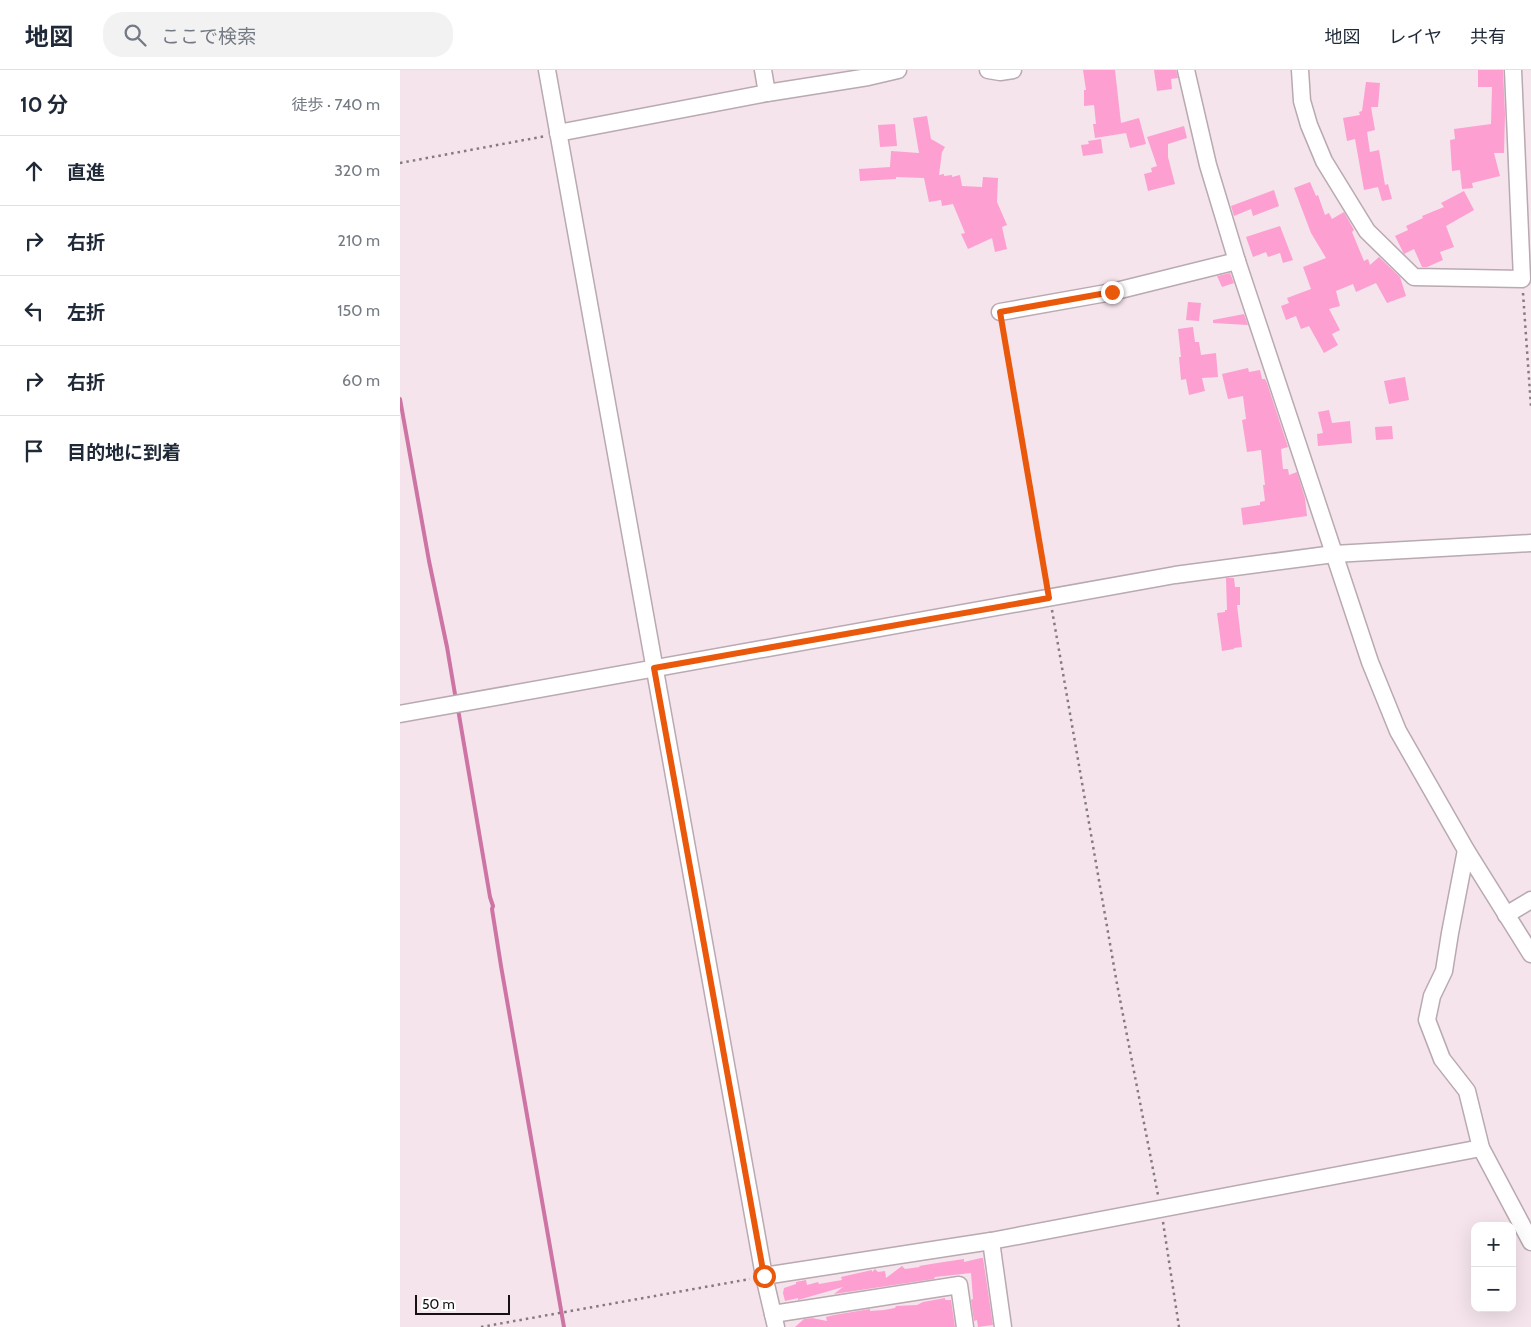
<!DOCTYPE html>
<html lang="ja">
<meta charset="utf-8">
<style>
:root{--surface:#fff;--page:#f2f2f3;--text:#1f2937;--muted:#747a83;--line:#e0e1e3}
body{margin:0;font-family:Cabin,"Noto Sans JP",sans-serif;background:var(--page);color:var(--text)}
.controls{position:absolute;right:15px;bottom:15px;display:grid;overflow:hidden;border-radius:10px;box-shadow:0 5px 20px #0002}
.controls button{width:45px;height:45px;display:grid;place-items:center;padding:0;border:0;border-bottom:1px solid var(--line);background:var(--surface);color:var(--text);font:25px sans-serif}
.scale{position:absolute;left:15px;bottom:12px;width:95px;box-sizing:border-box;padding-left:5px;border:2px solid #161113;border-top:0;font-size:14px;line-height:18px;white-space:nowrap;color:#161113;-webkit-text-stroke:4px #fff;paint-order:stroke}
.stop{position:absolute;width:15px;height:15px;margin:-11px;border:4px solid #ea580c;border-radius:50%;background:#fff}
.stop.end{background:#ea580c;border-color:#fff;box-shadow:0 1px 5px #0008}
.list{margin:0;padding:0;list-style:none}
h2{display:flex;justify-content:space-between;align-items:center;height:65px;margin:0;padding:0 20px;font-size:21px}
h2 small{font-size:16px;font-weight:400;color:var(--muted)}
.list li{display:grid;grid-template-columns:32px 1fr auto;gap:15px;align-items:center;box-sizing:border-box;height:70px;padding:0 20px;border-top:1px solid var(--line)}
.list b{display:block;font-size:19px;white-space:nowrap}
.list em{font-size:16px;font-style:normal;color:var(--muted)}
.icon{flex:none;width:28px;height:28px;fill:none;stroke:currentColor;stroke-width:2;stroke-linecap:round;stroke-linejoin:round}
.map{position:relative;flex:none;width:1131px;height:1257px;overflow:hidden}
header{display:flex;align-items:center;gap:30px;box-sizing:border-box;height:70px;padding:0 25px;background:var(--surface);border-bottom:1px solid var(--line)}
header strong{font-size:24px}
nav{display:flex;gap:28px;margin-inline-start:auto;font-size:18px}
.search{width:350px;height:45px;background:var(--page);display:flex;align-items:center;gap:12px;box-sizing:border-box;padding:0 18px;border-radius:20px;color:var(--muted);font-size:19px}
main{display:flex}
aside{flex:1;background:var(--surface)}
.map>svg:first-child{display:block}
.lines{fill:none;stroke-linecap:round;stroke-linejoin:round}
.stream{stroke:#cd74a4;stroke-width:4}
.building{fill:#fd9fd1}
.minor-casing{stroke:#b9a9b1;stroke-width:19}
.path{stroke:#857a7f;stroke-width:2.5;stroke-dasharray:2.5 4;stroke-linecap:butt}
.minor{stroke:#fff;stroke-width:16}
.route{stroke:#ea580c;stroke-width:6}
</style>
<header>
<strong>地図</strong>
<div class="search"><svg class="icon" aria-label="search" viewBox="0 0 24 24"><circle cx="10" cy="10" r="6"/><path d="M15 15l6 6"/></svg>ここで検索</div>
<nav><a>地図</a><a>レイヤ</a><a>共有</a></nav>
</header>
<main>
<aside>
<h2>10 分<small>徒歩 · 740 m</small></h2>
<ul class="list">
<li><svg class="icon" aria-label="ahead" viewBox="0 0 24 24"><path d="M12 20V5M6 11l6-6 6 6"/></svg><div><b>直進</b></div><em>320 m</em></li>
<li><svg class="icon" aria-label="right" viewBox="0 0 24 24"><path d="M7 20v-9h11M14 6l5 5-5 5"/></svg><div><b>右折</b></div><em>210 m</em></li>
<li><svg class="icon" aria-label="left" viewBox="0 0 24 24"><path d="M17 20v-9H6M10 6l-5 5 5 5"/></svg><div><b>左折</b></div><em>150 m</em></li>
<li><svg class="icon" aria-label="right" viewBox="0 0 24 24"><path d="M7 20v-9h11M14 6l5 5-5 5"/></svg><div><b>右折</b></div><em>60 m</em></li>
<li><svg class="icon" aria-label="arrive" viewBox="0 0 24 24"><path d="M6 21V4h12l-3 4 3 4H6"/></svg><div><b>目的地に到着</b></div></li>
</ul>
</aside>
<div class="map">
<svg width="1131" height="1257" viewBox="0 0 1131 1257">
<rect width="100%" height="100%" fill="#f5e4ec"/>
<g class="lines">
<g class="stream">
<path d="M0,329L29,491L47,577L56,630"/>
<path d="M58,639L90,827L93,836L92,839L101,896L164,1257"/>
</g>
</g>
<g class="building">
<path d="M683,0H715L721,53L739,48L746,74L730,78L726,63L695,68L693,54H696L694,35L684,36V20H686Z"/>
<path d="M754,0H776L778,8L771,9L772,19L757,21Z"/>
<path d="M1078,0H1103L1105,44L1104,83H1094L1100,106L1072,113L1073,118L1062,119L1060,100L1052,101L1050,70L1055,69L1054,59L1091,54L1092,17H1078Z"/>
<path d="M966,12L980,13L978,37H971L975,60L967,62L970,82L979,80L985,115L988,114L992,129L982,131L978,117L964,120L955,69L947,71L943,48L960,45L959,42L962,41Z"/>
<path d="M527,46L531,69L545,77L542,82L539,105L544,104V106L552,105V107L560,105L562,116L582,117L583,107L598,108L597,132L607,155L602,157L607,179L595,182L592,168L568,179L561,164L565,163L553,134L542,136L541,130L529,132L524,108L496,107V109L460,111L459,99L490,97L491,81L519,83L513,48Z"/>
<path d="M495,54L497,76L480,77L478,55Z"/>
<path d="M784,56L787,68L768,74V87L775,114L748,121L744,104L752,102L751,98L757,96L747,67Z"/>
<path d="M701,69L703,83L683,86L681,75L689,74L688,71Z"/>
<path d="M910,112L916,126L918,125L925,145L929,143L932,149L944,142L954,160L952,162L964,191L968,189L970,195L979,187L1000,207L1006,226L987,233L976,213L956,222L953,214L936,221L940,236L929,239L940,260L932,264L938,275L924,283L909,256L901,259L896,246L886,250L881,236L889,233L887,228L911,219L903,197L926,188L911,163L894,118Z"/>
<path d="M874,120L879,136L853,146L851,139L834,146L831,136Z"/>
<path d="M1064,121L1074,140L1046,156L1054,177L1040,182L1043,190L1027,197H1022L1014,179L1004,184L995,166L1008,160L1006,156L1023,148L1022,146L1044,137L1041,133Z"/>
<path d="M880,156L893,190L883,193L880,183L868,187L866,182L853,187L846,167Z"/>
<path d="M830,203L834,213L822,217L817,206Z"/>
<path d="M788,232L801,233L799,251L786,250Z"/>
<path d="M844,244L848,255L813,253V250Z"/>
<path d="M793,257L795,272H799L801,285L816,283L818,307L802,308L805,321L789,325L786,309L781,310L779,287H781L778,259Z"/>
<path d="M848,298L849,302L860,300L862,309H865L867,313L888,377L881,379L883,399H888L889,405L897,402L905,428L907,446L843,455L841,438L860,435V432L865,431L863,415H865L861,380L847,382L842,350L846,349L843,326L828,329L822,304Z"/>
<path d="M1005,307L1009,330L989,334L984,311Z"/>
<path d="M929,340L932,353L950,351L952,373L918,376L917,364L923,363L918,342Z"/>
<path d="M992,356L993,369L976,370L975,357Z"/>
<path d="M826,508H834L835,517H840V535H837L842,577L834,578V579L822,581L817,543L825,542V540H827Z"/>
<path d="M581,1188H583L593,1255L578,1257L577,1250L574,1251L571,1230L573,1229L571,1203L535,1207L534,1209L434,1224L443,1217L398,1230V1228L385,1231L383,1223L384,1218L396,1214V1212L406,1210L407,1215L418,1212L419,1214L442,1210L441,1207L472,1200V1202L475,1199L478,1202L485,1201L486,1208L502,1196L505,1199L520,1197L519,1196L537,1193L564,1189V1192Z"/>
<path d="M545,1228V1230H551L555,1257H395L404,1249L412,1248L427,1251L426,1247L434,1245L470,1239V1241L484,1240L495,1238L496,1236L517,1235L523,1232Z"/>
</g>
<g class="lines">
<defs>
<g id="minor">
<path d="M147,0L364,1206L376,1257"/>
<path d="M363,0L367,23"/>
<path d="M588,0L600,2L613,0"/>
<path d="M786,0L808,95L837,191L970,592L998,661L1066,780L1131,884"/>
<path d="M900,0L902,31L909,55L924,91L967,161L1014,207L1122,209L1113,0"/>
<path d="M158,63L367,23L468,7L498,0"/>
<path d="M600,242L712,222L837,191"/>
<path d="M0,644L775,505L934,484L1131,473"/>
<path d="M1066,780L1050,863L1044,901L1032,926L1027,950L1042,989L1067,1021L1081,1078L1131,1172"/>
<path d="M1106,845L1131,830"/>
<path d="M591,1171L603,1257"/>
<path d="M364,1206L591,1171L1081,1078"/>
<path d="M373,1244L559,1215L565,1257"/>
</g>
</defs>
<use href="#minor" class="minor-casing"/>
<g class="path">
<path d="M0,93L146,66"/>
<path d="M1123,223L1131,337"/>
<path d="M603,256L647,515"/>
<path d="M652,540L717,914L758,1125"/>
<path d="M763,1152L779,1257"/>
<path d="M81,1257L350,1209"/>
</g>
<use href="#minor" class="minor"/>
</g>
<g class="lines">
<path class="route" d="M364,1206L254,598L649,528L600,242L712,222"/>
</g>
</svg>
<div class="controls">
<button>+</button>
<button>−</button>
</div>
<div class="scale">50 m</div>
<div class="stop" style="left:364px;top:1206px"></div>
<div class="stop end" style="left:712px;top:222px"></div>
</div>
</main>
